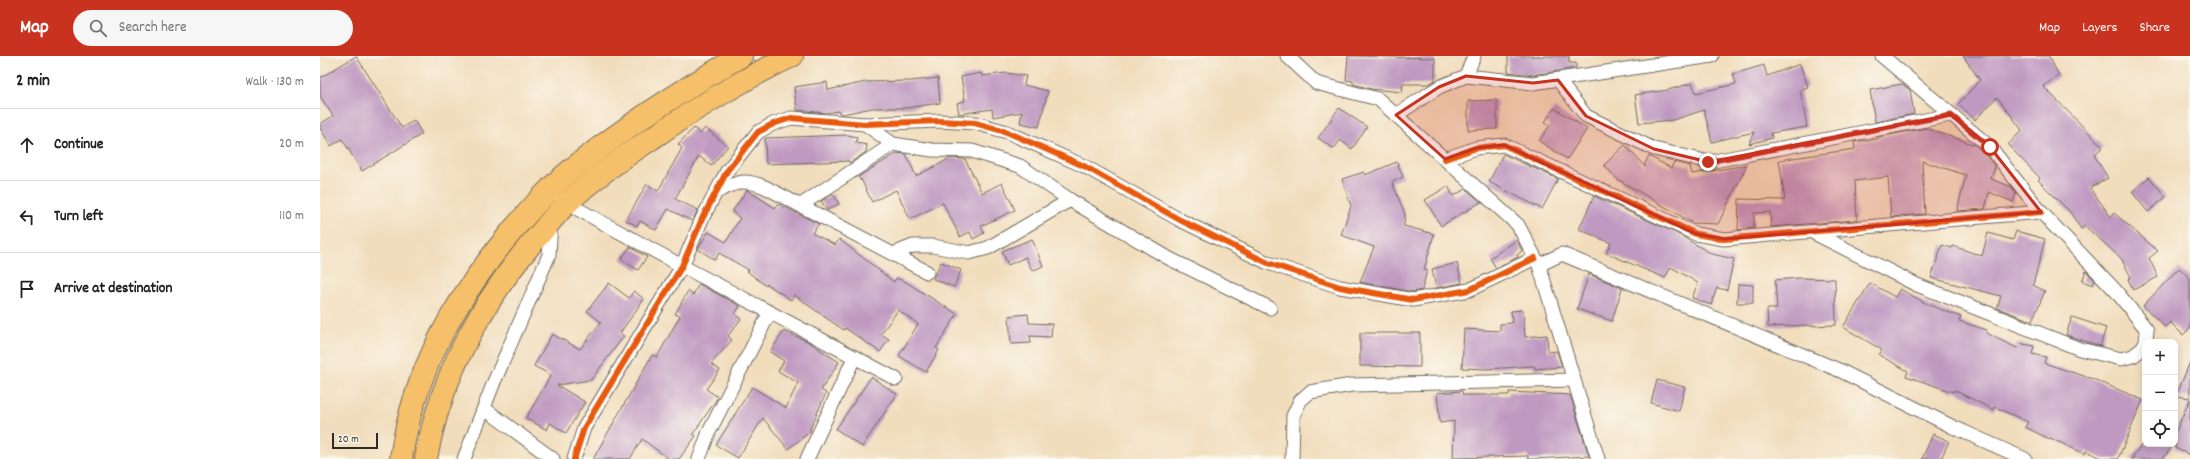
<!DOCTYPE html>
<meta charset="utf-8">
<style>
:root{--surface:#fff;--page:#f6f6f6;--text:#202124;--muted:#757577;--line:#e0e0e0;--accent:#c8321e}
body{margin:0;font-family:Dekko,sans-serif;background:var(--page);color:var(--text)}
.controls{position:absolute;right:12px;bottom:12px;display:grid;overflow:hidden;border-radius:8px;box-shadow:0 2px 10px #0003}
.controls button{width:36px;height:36px;display:grid;place-items:center;padding:0;border:0;border-bottom:1px solid var(--line);background:var(--surface);color:var(--text);font:20px sans-serif}
.scale{position:absolute;left:12px;bottom:10px;width:46px;box-sizing:border-box;padding-left:4px;border:2px solid #2b2b2b;border-top:0;font-size:11px;line-height:14px;white-space:nowrap;color:#2b2b2b;-webkit-text-stroke:3px #fbf7ec;paint-order:stroke}
.stop{position:absolute;width:12px;height:12px;margin:-9px;border:3px solid #c8321e;border-radius:50%;background:#fff}
.stop.end{background:#c8321e;border-color:#fff;box-shadow:0 1px 4px #0008}
.list{margin:0;padding:0;list-style:none}
h2{display:flex;justify-content:space-between;align-items:center;height:52px;margin:0;padding:0 16px;font-size:17px}
h2 small{font-size:13px;font-weight:400;color:var(--muted)}
.list li{display:grid;grid-template-columns:26px 1fr auto;gap:12px;align-items:center;box-sizing:border-box;height:72px;padding:0 16px;border-top:1px solid var(--line)}
.list b{display:block;font-size:15px;white-space:nowrap}
.list em{font-size:13px;font-style:normal;color:var(--muted)}
.icon{flex:none;width:22px;height:22px;fill:none;stroke:currentColor;stroke-width:2;stroke-linecap:round;stroke-linejoin:round}
.map{position:relative;flex:none;width:1870px;height:403px;overflow:hidden}
header{display:flex;align-items:center;gap:24px;box-sizing:border-box;height:56px;padding:0 20px;background:var(--accent);color:#fff}
header strong{font-size:19px}
nav{display:flex;gap:22px;margin-inline-start:auto;font-size:14px}
.search{width:280px;height:36px;background:var(--page);display:flex;align-items:center;gap:10px;box-sizing:border-box;padding:0 14px;border-radius:22px;color:var(--muted);font-size:15px}
main{display:flex}
aside{flex:1;background:var(--surface)}
.map>svg:first-child{display:block}
.building{fill:#bf99c1}
.lines{fill:none;stroke-linecap:round;stroke-linejoin:round}
.street-casing{stroke:#70695e;stroke-width:15}
.highway-casing{stroke:#70695e;stroke-width:24}
.street{stroke:#fff;stroke-width:13}
.highway{stroke:#f6c06b;stroke-width:22}
.cycleway-casing{stroke:#fbf7ec;stroke-width:8}
.cycleway{stroke:#e8590c;stroke-width:6}
.route{stroke:#c8321e;stroke-width:5}
.marked{fill:#c8321e;fill-opacity:0.2;stroke:#c8321e;stroke-width:3;stroke-linejoin:round}
</style>
<header>
<strong>Map</strong>
<div class="search"><svg class="icon" aria-label="search" viewBox="0 0 24 24"><circle cx="10" cy="10" r="6"/><path d="M15 15l6 6"/></svg>Search here</div>
<nav><a>Map</a><a>Layers</a><a>Share</a></nav>
</header>
<main>
<aside>
<h2>2 min<small>Walk · 130 m</small></h2>
<ul class="list">
<li><svg class="icon" aria-label="ahead" viewBox="0 0 24 24"><path d="M12 20V5M6 11l6-6 6 6"/></svg><div><b>Continue</b></div><em>20 m</em></li>
<li><svg class="icon" aria-label="left" viewBox="0 0 24 24"><path d="M17 20v-9H6M10 6l-5 5 5 5"/></svg><div><b>Turn left</b></div><em>110 m</em></li>
<li><svg class="icon" aria-label="arrive" viewBox="0 0 24 24"><path d="M6 21V4h12l-3 4 3 4H6"/></svg><div><b>Arrive at destination</b></div></li>
</ul>
</aside>
<div class="map">
<svg width="1870" height="403" viewBox="0 0 1870 403">
<rect width="100%" height="100%" fill="#fbf7ec"/>
<filter id="ink" filterUnits="userSpaceOnUse"><feTurbulence type="fractalNoise" baseFrequency=".025" numOctaves="2"/><feDisplacementMap in="SourceGraphic" scale="8" xChannelSelector="R" yChannelSelector="G"/><feConvolveMatrix kernelMatrix="1 2 1 2 8 2 1 2 1" color-interpolation-filters="sRGB"/></filter>
<filter id="wash" filterUnits="userSpaceOnUse"><feTurbulence type="fractalNoise" baseFrequency=".012" numOctaves="4" result="noise"/><feDisplacementMap in="SourceGraphic" scale="16" xChannelSelector="R" yChannelSelector="G"/><feGaussianBlur stdDeviation="0.9" result="paint"/><feColorMatrix in="noise" values="0 0 0 0 0 0 0 0 0 0 0 0 0 0 0 0 0 1.4 0 .05"/><feComposite in="paint" operator="in"/></filter>
<g filter="url(#wash)">
<rect width="100%" height="100%" fill="#f1ddbc"/>
<g id="blocks">
<g class="building">
<path d="M36,0L82,72L94,64L102,78L42,115L22,83L11,90L0,72V68L13,60L0,40V22Z"/>
<path d="M1028,0L1115,2V24L1109,28H1083L1082,36L1051,33L1033,28V25L1026,24Z"/>
<path d="M1188,0H1249V7H1256V12L1213,19L1188,16Z"/>
<path d="M1643,0H1729L1739,20L1723,30L1783,91L1774,99L1788,122L1770,132L1791,161L1794,157L1838,195L1829,202L1838,221L1813,234L1808,223L1811,221L1801,202L1765,170L1761,173L1750,156L1718,124L1720,122L1688,89L1702,74L1677,41L1655,64L1638,48L1660,24Z"/>
<path d="M1480,8L1488,31L1480,34L1487,71L1451,77L1452,82L1429,88L1434,76L1392,86L1384,54L1353,64L1319,67L1315,39L1348,34L1372,27L1376,37L1416,28L1413,18L1444,9L1447,20Z"/>
<path d="M661,17L662,20L686,17L706,20L704,29L728,35L719,71L700,67L702,56L673,61L672,53L639,58L637,47L645,45L641,21Z"/>
<path d="M618,22L620,47L586,52H552L523,58H520L519,55L506,57L477,54L474,31L507,26L508,34L546,26L590,25Z"/>
<path d="M1582,28L1590,34L1594,58L1555,66L1550,34Z"/>
<path d="M1177,44V73L1148,74V45Z"/>
<path d="M1019,52L1047,71L1032,93L1020,84L1014,93L998,82Z"/>
<path d="M1234,52L1267,73L1247,103L1219,85L1230,69L1225,66Z"/>
<path d="M374,72L380,78L385,72L408,90L391,110L379,100L355,143L378,154L372,165L348,153L336,174L320,165L317,170L306,164L327,128L338,135L362,92L358,88Z"/>
<path d="M1606,72L1655,89L1664,97L1675,111L1671,123L1692,131L1696,137L1693,146L1669,136L1665,153L1637,155L1646,119L1602,105L1605,158L1571,161L1568,121L1535,125L1537,164L1451,171L1450,156L1434,157V172L1418,174L1419,143L1465,144L1459,104L1535,93L1534,86L1558,83V81Z"/>
<path d="M528,79L537,81L536,87L547,89L546,96L530,107L529,105L446,108L445,82Z"/>
<path d="M1305,89L1325,111V107L1329,100L1351,112L1354,106L1370,110L1372,118L1427,109L1398,168L1373,167L1297,123L1284,109Z"/>
<path d="M577,97L586,98L596,120L631,102L645,103L662,137L682,127L695,154L661,170L664,177L653,183L650,176L640,181L623,147L590,163L576,134L552,146L541,123V125L538,121Z"/>
<path d="M1183,98L1238,123L1222,153L1169,126Z"/>
<path d="M1077,106L1083,121L1072,126L1085,158L1084,170L1114,178L1104,214H1107L1102,234L1093,236L1040,226L1054,191L1021,179L1031,150L1022,123L1044,116L1045,119Z"/>
<path d="M1829,121L1846,141L1828,156L1812,136Z"/>
<path d="M1128,130L1133,140L1146,133L1161,146L1121,170L1105,144Z"/>
<path d="M427,134L455,152L458,148L499,168L492,177L515,189L519,183L574,226L576,222L586,226L637,258L616,292L619,294L606,316L579,300L598,268L578,254L561,278L569,283L560,296L525,272L524,274L509,264L474,239L471,244L447,228L446,230L427,215L429,214L399,197L395,204L378,193L388,176L406,186L420,162L412,156Z"/>
<path d="M513,138L519,148L507,154L501,145Z"/>
<path d="M1274,140L1356,177L1392,198L1414,203L1407,234L1397,232L1391,249L1372,242L1378,227L1351,211L1345,222L1286,197L1291,187L1259,173Z"/>
<path d="M1696,175L1725,183L1713,229L1725,235L1712,265L1677,252L1681,240L1611,222L1622,189L1632,192L1633,190L1662,200L1668,177L1693,184Z"/>
<path d="M712,183L723,210L712,215L706,201L688,209L682,195Z"/>
<path d="M1197,184L1202,195L1197,199L1198,201L1176,212L1170,202Z"/>
<path d="M310,191L327,201L318,214L301,203Z"/>
<path d="M621,206L641,214L634,231L613,223Z"/>
<path d="M1137,207L1142,227L1116,232L1112,213Z"/>
<path d="M1859,212L1870,222V272L1863,279L1850,266L1845,271L1823,250Z"/>
<path d="M1766,215L1775,224L1773,229L1762,225Z"/>
<path d="M1269,218L1302,232L1292,265L1257,253Z"/>
<path d="M1479,222L1515,223L1516,269L1489,270V269L1448,271L1447,253H1457L1455,224Z"/>
<path d="M289,227L309,242L314,235L324,243L300,277L304,280L271,324L237,329L265,346L246,377L230,367L227,374L206,362L231,319L214,310L232,278L260,293L281,266L267,255Z"/>
<path d="M1550,227L1575,241L1580,233L1609,249L1641,261L1639,265L1667,274L1666,277L1697,292L1698,287L1714,290L1712,298L1726,301L1724,307L1773,323L1823,344L1798,403H1784L1766,395L1765,398L1730,382L1729,383L1705,371L1708,366L1675,351L1674,354L1634,334L1633,336L1586,320L1588,315L1559,299L1562,294L1523,271Z"/>
<path d="M379,228L420,250L415,258L421,263L408,280L412,284L391,308L400,314L386,333L398,341L373,378L376,380L359,403H349L322,383L310,403H273L332,299L337,301L360,260L355,258L368,235L373,239Z"/>
<path d="M1418,228L1433,229V247H1417Z"/>
<path d="M1203,254L1205,281L1227,279L1228,296L1237,295L1242,311L1215,313L1214,310L1167,313L1142,312L1144,273L1180,275V268L1192,267L1191,255Z"/>
<path d="M708,258L709,267L732,268L731,281L710,280L711,287L691,288L689,260Z"/>
<path d="M1752,261L1786,272L1780,290L1746,279Z"/>
<path d="M464,275L489,286L519,306L501,334L506,337L490,373L491,375L468,393L443,362L418,402L396,389L432,331L466,352L478,327L458,315L464,305L450,296Z"/>
<path d="M1040,277H1100V311L1040,310Z"/>
<path d="M1870,306V342L1856,340Z"/>
<path d="M551,321L577,338L542,391L516,373Z"/>
<path d="M1337,324L1365,331L1359,355L1331,347Z"/>
<path d="M1142,335L1143,339H1189V336L1250,339L1269,400L1212,403H1208V400L1133,402L1134,365L1120,367L1117,337Z"/>
<path d="M1870,343V399L1855,392V377Z"/>
<path d="M1613,378L1629,385L1621,403H1602Z"/>
<path d="M1822,388H1854L1843,403H1811Z"/>
</g>
</g>
</g>
<g filter="url(#ink)">
<use href="#blocks" fill-opacity="0" stroke="#70695e" stroke-width="1"/>
<g class="lines">
<defs>
<g id="street">
<path d="M967,0L996,27L1058,43L1198,169L1219,209L1278,403"/>
<path d="M1562,0L1670,91L1721,156L1796,235L1827,274L1826,286"/>
<path d="M1146,20L1213,27L1392,0"/>
<path d="M1238,24L1266,60L1334,93L1389,106L1631,59"/>
<path d="M1076,59L1119,31L1146,20L1154,0"/>
<path d="M545,68L573,88L612,94L652,95L700,110L750,144L850,203L950,252"/>
<path d="M1125,103L1156,92L1184,89L1376,178L1404,183L1721,156"/>
<path d="M396,136C418,126 422,122 445,131L607,216"/>
<path d="M241,144L362,210L576,323"/>
<path d="M481,149L573,88"/>
<path d="M1492,176L1597,229L1760,293L1801,303L1813,300L1822,293L1825,288"/>
<path d="M573,198L593,190H613L649,197L668,192L750,144"/>
<path d="M1219,209L1242,198L1521,315L1633,371L1705,403"/>
<path d="M165,353L233,403"/>
<path d="M144,403L174,326L229,199L231,166"/>
<path d="M254,403L264,372L362,210L382,163L407,115L438,76L453,68L471,62L545,68L619,65L655,67L687,76L764,110L860,164L948,207L1020,231L1093,244L1149,234L1215,202"/>
<path d="M379,403L389,376L450,256"/>
<path d="M487,403L534,302"/>
<path d="M972,403L973,360L980,345L990,336L1032,329L1254,324"/>
</g>
<g id="highway">
<path d="M81,403C93,316 136,242 192,175C210,154 229,132 251,114C304,71 362,34 421,0"/>
<path d="M106,403C120,321 159,251 211,188C223,175 234,160 247,147C272,123 302,102 331,83C376,52 423,23 472,0"/>
</g>
</defs>
<use href="#street" class="street-casing"/>
<use href="#highway" class="highway-casing"/>
<use href="#street" class="street"/>
<use href="#highway" class="highway"/>
<defs>
<g id="cycleway">
<path d="M1125,103L1156,92L1184,89L1376,178L1404,183L1721,156"/>
<path d="M254,403L264,372L362,210L382,163L407,115L438,76L453,68L471,62L545,68L619,65L655,67L687,76L764,110L860,164L948,207L1020,231L1093,244L1149,234L1215,202"/>
</g>
</defs>
<use href="#cycleway" class="cycleway-casing"/>
<use href="#cycleway" class="cycleway"/>
</g>
</g>
<g class="lines" filter="url(#ink)">
<path class="route" d="M1388,106L1631,59L1670,91"/>
</g>
<path class="marked" d="M1146,20L1213,27L1238,24L1266,60L1334,93L1389,106L1631,59L1670,91L1721,156L1404,183L1376,178L1184,89L1156,92L1125,103L1076,59L1119,31Z"/>
</svg>
<div class="controls">
<button>+</button>
<button>−</button>
<button><svg class="icon" aria-label="locate" viewBox="0 0 24 24"><circle cx="12" cy="12" r="6"/><path d="M12 2v4M12 18v4M2 12h4M18 12h4"/></svg></button>
</div>
<div class="scale">20 m</div>
<div class="stop" style="left:1670px;top:91px"></div>
<div class="stop end" style="left:1388px;top:106px"></div>
</div>
</main>
